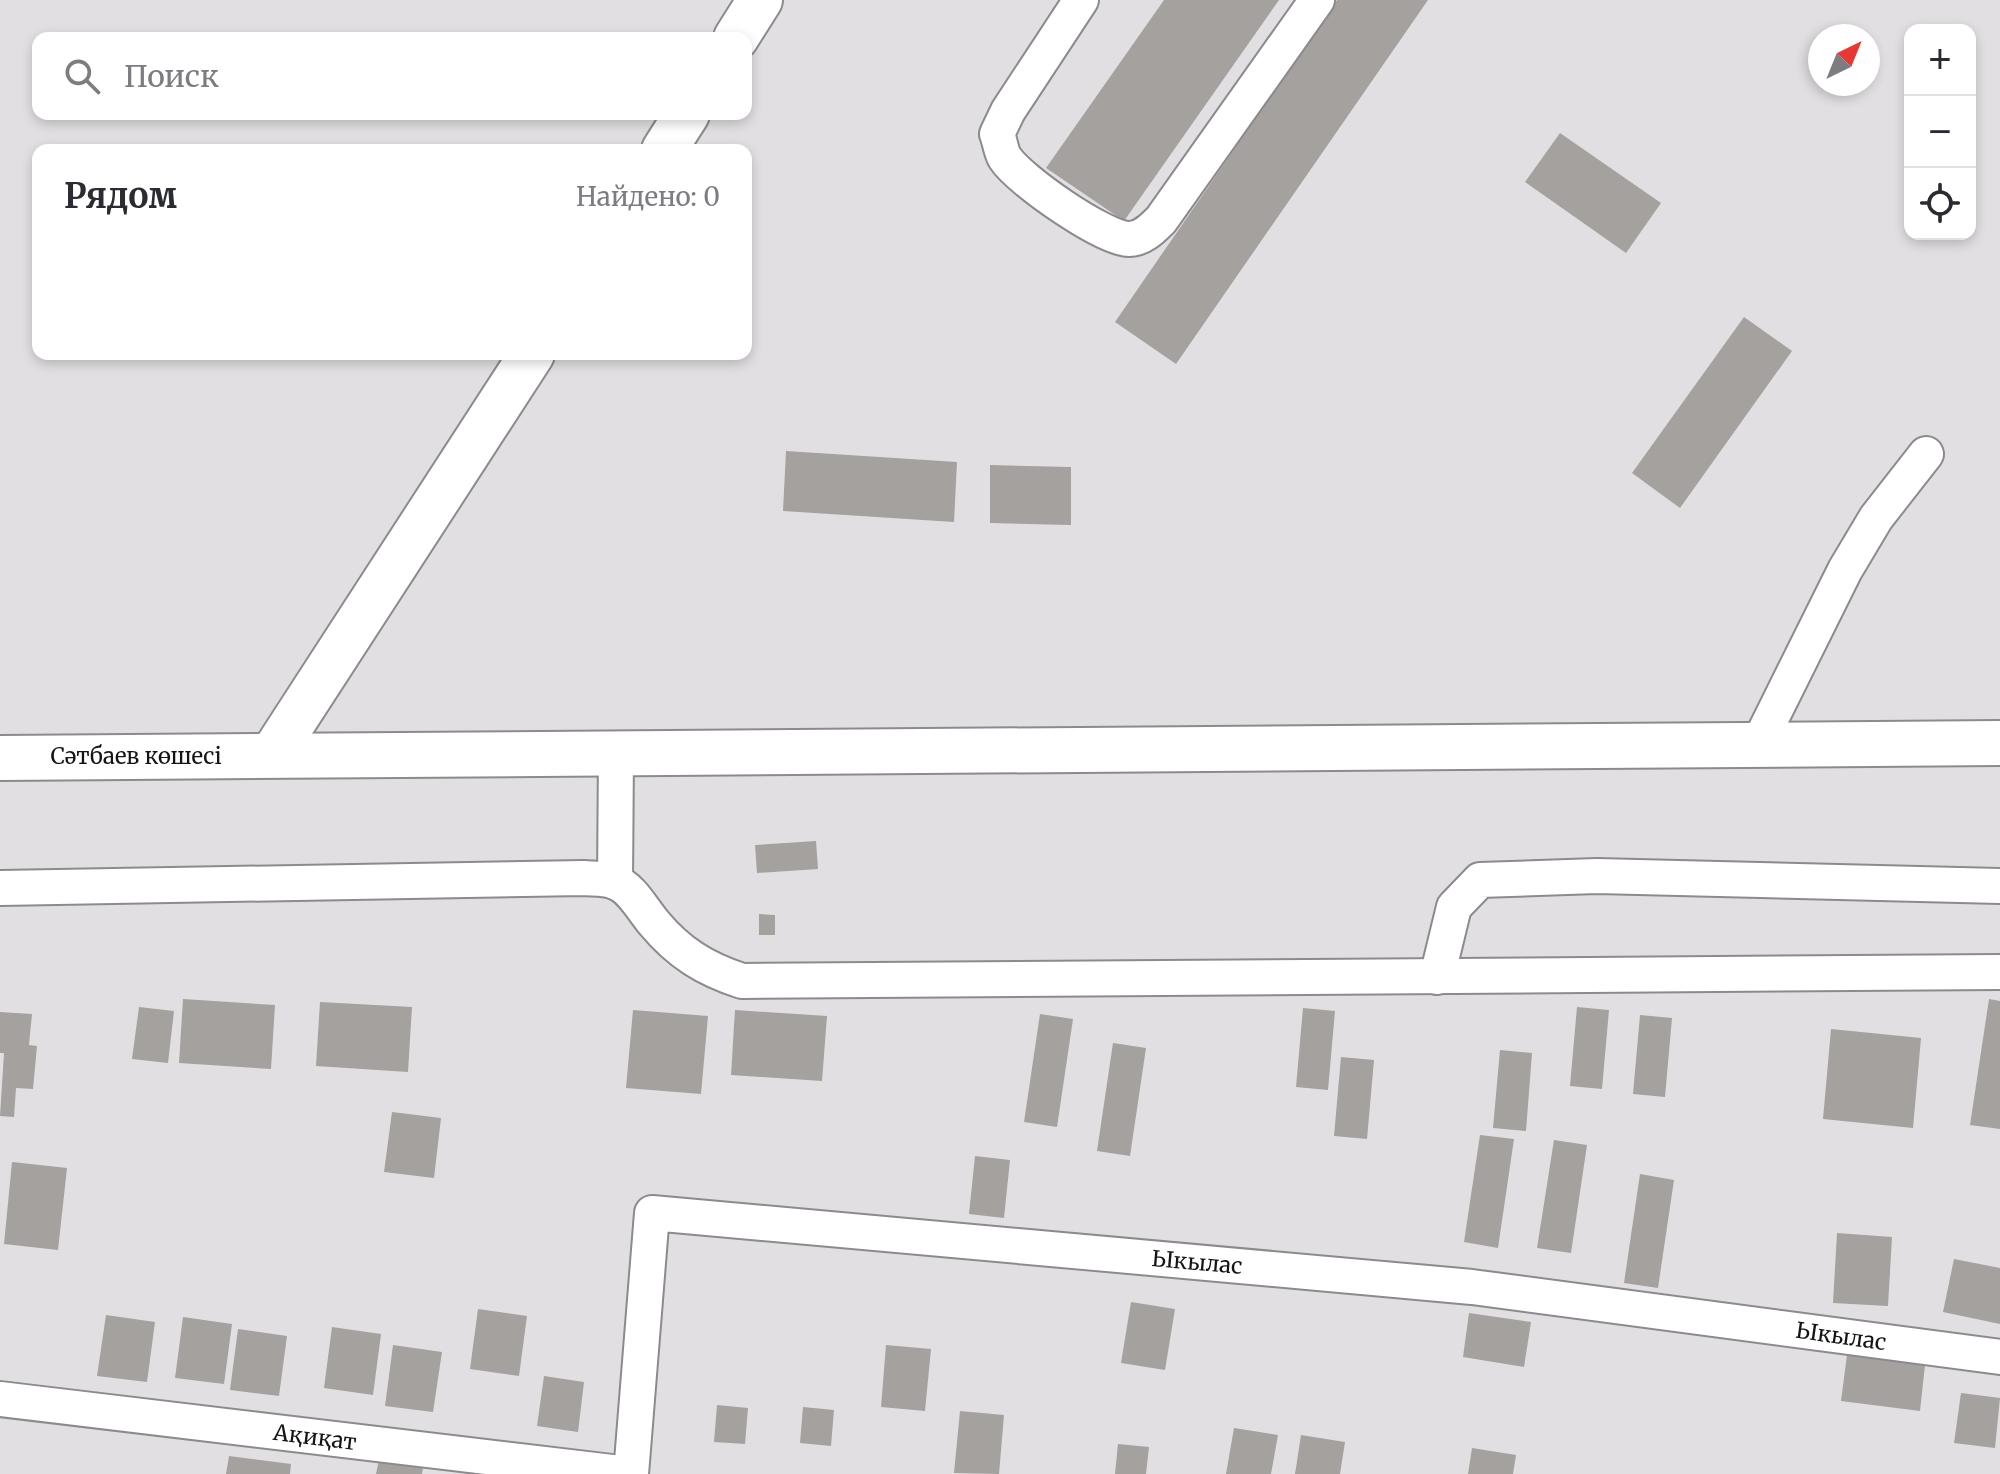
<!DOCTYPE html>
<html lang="ru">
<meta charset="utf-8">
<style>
:root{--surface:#fff;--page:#f7f7f7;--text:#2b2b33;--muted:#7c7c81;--line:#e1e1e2}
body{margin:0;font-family:Merriweather,serif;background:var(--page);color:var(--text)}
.controls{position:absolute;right:24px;top:24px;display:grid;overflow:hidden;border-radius:16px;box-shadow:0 4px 12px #0003}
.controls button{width:72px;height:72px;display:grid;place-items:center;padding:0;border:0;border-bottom:2px solid var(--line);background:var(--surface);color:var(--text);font:40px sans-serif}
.compass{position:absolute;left:1808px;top:24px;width:72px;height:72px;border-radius:50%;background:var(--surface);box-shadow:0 4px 12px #0003;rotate:43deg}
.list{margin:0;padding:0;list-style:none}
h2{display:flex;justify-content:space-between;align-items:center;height:104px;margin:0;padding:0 32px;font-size:34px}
h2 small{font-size:26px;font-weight:400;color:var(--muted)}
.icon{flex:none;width:44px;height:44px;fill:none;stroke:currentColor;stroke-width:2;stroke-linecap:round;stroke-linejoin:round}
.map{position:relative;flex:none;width:2000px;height:1474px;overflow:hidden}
.search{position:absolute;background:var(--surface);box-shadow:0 4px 12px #0003;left:32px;top:32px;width:720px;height:88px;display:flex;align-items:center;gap:20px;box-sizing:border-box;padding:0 28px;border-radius:16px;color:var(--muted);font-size:30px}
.panel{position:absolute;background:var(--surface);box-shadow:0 4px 12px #0003;left:32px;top:144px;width:720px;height:216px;border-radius:16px}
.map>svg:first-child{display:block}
.building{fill:#a4a19e}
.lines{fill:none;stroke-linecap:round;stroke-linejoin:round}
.minor-casing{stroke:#8c8a8e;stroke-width:38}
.major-casing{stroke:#8c8a8e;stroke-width:48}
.minor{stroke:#fff;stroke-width:34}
.major{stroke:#fff;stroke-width:44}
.labels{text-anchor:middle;stroke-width:6;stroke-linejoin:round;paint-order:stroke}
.street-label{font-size:22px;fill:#151415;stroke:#fff}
</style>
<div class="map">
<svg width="2000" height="1474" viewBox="0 0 2000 1474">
<rect width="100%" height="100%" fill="#e2dfe3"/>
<g class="building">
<path d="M1164,0H1279L1124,221L1046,168Z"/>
<path d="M1337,0H1428L1176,364L1115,322Z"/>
<path d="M1560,133L1661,203L1626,253L1525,182Z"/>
<path d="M1744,317L1792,351L1680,508L1632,473Z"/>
<path d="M786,451L957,462L954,522L783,511Z"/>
<path d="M990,465L1071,467V525L990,523Z"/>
<path d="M816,841L818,869L757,873L755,845Z"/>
<path d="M759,914L775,915V935H759Z"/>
<path d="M183,999L275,1005L271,1069L179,1063Z"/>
<path d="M1989,999L2000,1001V1129L1970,1125Z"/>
<path d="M320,1002L412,1007L408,1072L316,1066Z"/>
<path d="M139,1007L174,1011L168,1063L132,1059Z"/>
<path d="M1577,1007L1609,1010L1602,1089L1570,1086Z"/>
<path d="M1303,1008L1335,1011L1328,1090L1296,1087Z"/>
<path d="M633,1010L708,1016L701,1094L626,1088Z"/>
<path d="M735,1010L827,1016L822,1081L731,1075Z"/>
<path d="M0,1012L32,1014L29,1045L37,1046L33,1089L16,1088L14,1117L0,1116L4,1053H0Z"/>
<path d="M1040,1014L1073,1019L1057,1127L1024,1122Z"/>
<path d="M1640,1015L1672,1018L1665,1097L1633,1094Z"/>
<path d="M1831,1029L1921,1038L1913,1128L1823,1119Z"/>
<path d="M1113,1043L1146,1048L1130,1156L1097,1151Z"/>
<path d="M1500,1050L1532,1053L1526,1131L1493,1128Z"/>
<path d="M1341,1057L1374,1060L1367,1139L1334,1136Z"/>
<path d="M392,1112L441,1118L434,1178L384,1172Z"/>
<path d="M1480,1135L1514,1139L1498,1248L1464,1242Z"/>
<path d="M1554,1140L1587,1145L1571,1253L1537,1248Z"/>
<path d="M975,1156L1010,1160L1004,1218L969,1214Z"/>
<path d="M12,1162L67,1168L58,1250L4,1244Z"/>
<path d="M1640,1174L1674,1180L1658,1288L1624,1283Z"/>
<path d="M1837,1233L1892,1237L1888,1306L1833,1303Z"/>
<path d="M1954,1259L2000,1268V1324L1943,1312Z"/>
<path d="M1131,1302L1175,1309L1165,1370L1121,1363Z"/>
<path d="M478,1309L527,1316L519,1376L470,1369Z"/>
<path d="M1469,1313L1531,1322L1524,1367L1463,1357Z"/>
<path d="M106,1315L155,1322L147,1382L97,1376Z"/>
<path d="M183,1317L232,1324L224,1384L175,1378Z"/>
<path d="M332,1327L381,1334L373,1395L324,1388Z"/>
<path d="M238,1329L287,1336L279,1396L230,1390Z"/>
<path d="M393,1345L442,1352L433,1412L385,1406Z"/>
<path d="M886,1345L931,1349L925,1411L881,1407Z"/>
<path d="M1847,1355L1925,1365L1920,1411L1841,1401Z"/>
<path d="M544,1376L584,1382L578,1432L537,1426Z"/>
<path d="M1961,1393L2000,1398L1995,1448L1954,1443Z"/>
<path d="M717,1405L748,1408L745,1444L714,1442Z"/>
<path d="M803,1407L834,1410L831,1446L800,1443Z"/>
<path d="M960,1411L1004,1415L999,1474L954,1473Z"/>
<path d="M1234,1428L1278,1435L1271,1474H1226Z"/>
<path d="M1301,1435L1345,1442L1340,1474H1295Z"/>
<path d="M1118,1444L1149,1447L1146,1474H1115Z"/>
<path d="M1472,1448L1516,1455L1513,1474H1468Z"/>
<path d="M229,1456L291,1464L290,1474H226Z"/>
<path d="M379,1460L423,1468L422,1474H376Z"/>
</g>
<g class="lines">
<defs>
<g id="minor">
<path d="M1081,0L1008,111L997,134C1000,141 1001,152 1005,158C1019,180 1104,239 1129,239C1142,239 1152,229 1161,220L1317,0"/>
<path d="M1758,745L1845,570L1876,518L1926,454"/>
<path d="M615,882L616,753"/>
<path d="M0,888L583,878C593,879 606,878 615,882C632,888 642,909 654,923C679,953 705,969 742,981L2000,972"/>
<path d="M1437,977L1454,907L1480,880L1597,876L2000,886"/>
<path d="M0,1399L629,1474"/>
<path d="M631,1474L652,1213L1472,1287L2000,1357"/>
</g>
<g id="major">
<path d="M736,38L760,0"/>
<path d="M664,150L687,114"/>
<path d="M272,755L532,354"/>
<path d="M0,758L2000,743"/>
</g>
</defs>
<use href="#minor" class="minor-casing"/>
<use href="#major" class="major-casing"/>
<use href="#minor" class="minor"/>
<use href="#major" class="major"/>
</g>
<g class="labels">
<g class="street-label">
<text x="136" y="764">Сәтбаев көшесі</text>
<text transform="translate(1197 1262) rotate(5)" y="8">Ыкылас</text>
<text transform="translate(1841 1336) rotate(8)" y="8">Ыкылас</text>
<text transform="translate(315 1437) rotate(7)" y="8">Ақиқат</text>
</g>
</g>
</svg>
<div class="controls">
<button>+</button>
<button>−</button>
<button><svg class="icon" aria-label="locate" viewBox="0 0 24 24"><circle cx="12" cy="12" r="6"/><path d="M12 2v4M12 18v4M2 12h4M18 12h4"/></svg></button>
</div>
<svg class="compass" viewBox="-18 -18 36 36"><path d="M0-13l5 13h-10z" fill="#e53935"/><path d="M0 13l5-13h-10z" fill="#7c7c81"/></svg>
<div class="search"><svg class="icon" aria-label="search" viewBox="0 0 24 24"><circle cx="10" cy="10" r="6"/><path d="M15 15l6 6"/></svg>Поиск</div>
<section class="panel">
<h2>Рядом<small>Найдено: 0</small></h2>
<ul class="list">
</ul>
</section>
</div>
